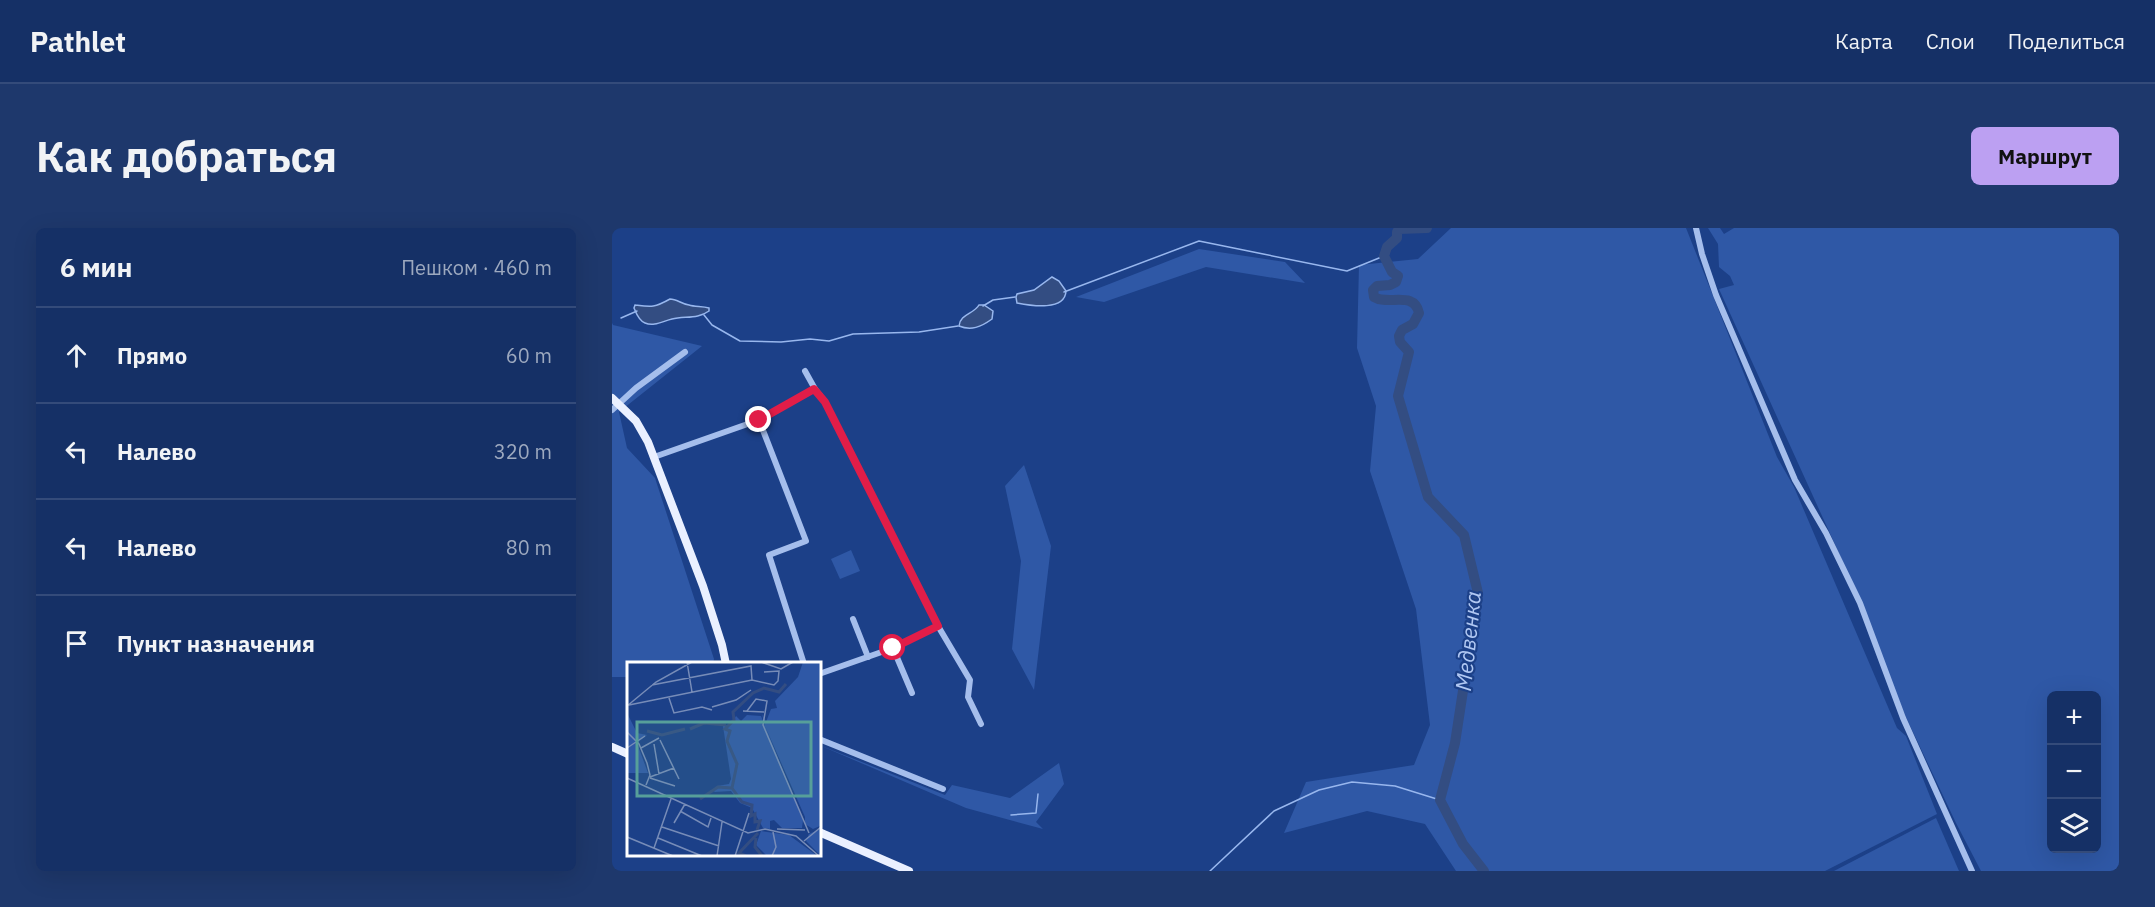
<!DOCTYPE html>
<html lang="ru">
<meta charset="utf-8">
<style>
:root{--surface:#153066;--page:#1e386c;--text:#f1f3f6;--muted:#9da9bf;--line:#344b7a;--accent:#bca0f2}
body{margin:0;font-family:"IBM Plex Sans",sans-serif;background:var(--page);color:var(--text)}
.controls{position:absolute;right:18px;bottom:18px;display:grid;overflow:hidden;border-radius:9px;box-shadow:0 6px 24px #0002}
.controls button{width:54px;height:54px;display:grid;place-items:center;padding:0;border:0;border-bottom:2px solid var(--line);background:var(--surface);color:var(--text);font:30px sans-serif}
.stop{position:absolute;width:18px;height:18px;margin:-14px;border:4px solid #e11d48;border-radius:50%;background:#fff}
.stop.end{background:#e11d48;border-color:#fff;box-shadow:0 2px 6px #0008}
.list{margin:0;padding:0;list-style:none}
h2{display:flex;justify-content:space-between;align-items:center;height:78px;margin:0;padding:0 24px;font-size:26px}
h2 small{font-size:20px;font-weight:400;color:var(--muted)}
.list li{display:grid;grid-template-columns:39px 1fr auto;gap:18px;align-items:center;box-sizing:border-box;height:96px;padding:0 24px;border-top:2px solid var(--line)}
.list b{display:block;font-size:22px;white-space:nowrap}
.list em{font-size:20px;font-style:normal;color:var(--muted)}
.icon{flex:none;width:33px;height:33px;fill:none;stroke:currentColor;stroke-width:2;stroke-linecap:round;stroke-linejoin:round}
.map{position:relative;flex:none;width:1507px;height:643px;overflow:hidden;border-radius:9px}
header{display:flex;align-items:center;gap:36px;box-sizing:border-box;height:84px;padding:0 30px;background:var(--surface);border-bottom:2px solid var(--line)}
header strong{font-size:28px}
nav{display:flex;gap:33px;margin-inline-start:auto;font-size:21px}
.intro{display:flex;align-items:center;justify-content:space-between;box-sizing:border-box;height:144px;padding:0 36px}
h1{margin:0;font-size:42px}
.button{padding:15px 27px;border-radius:9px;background:var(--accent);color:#111;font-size:21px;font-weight:700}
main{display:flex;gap:36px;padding:0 36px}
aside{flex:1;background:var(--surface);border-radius:9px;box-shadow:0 6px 24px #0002}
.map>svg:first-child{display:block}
.green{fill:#2f58a6;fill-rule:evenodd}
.water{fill:#334d82;stroke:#98b7ee;stroke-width:1.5}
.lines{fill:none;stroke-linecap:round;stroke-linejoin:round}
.stream{stroke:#98b7ee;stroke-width:1.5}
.river{stroke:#334d82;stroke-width:10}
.minor{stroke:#a5beec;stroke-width:6}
.major{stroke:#eaf0ff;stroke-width:8}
.route{stroke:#e11d48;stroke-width:8}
.labels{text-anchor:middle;stroke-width:4.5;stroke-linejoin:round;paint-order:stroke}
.water-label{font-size:22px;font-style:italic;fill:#b1c8f3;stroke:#1c4088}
.inset-river{fill:none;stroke:#334d82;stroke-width:3}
.inset-road{fill:none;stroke:#778cb8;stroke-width:1.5}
.view{fill:#579f9a;fill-opacity:0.15;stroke:#579f9a;stroke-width:3}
.inset-edge{fill:none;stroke:#fff;stroke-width:3}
</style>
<header>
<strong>Pathlet</strong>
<nav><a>Карта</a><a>Слои</a><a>Поделиться</a></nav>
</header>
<div class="intro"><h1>Как добраться</h1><a class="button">Маршрут</a></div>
<main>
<aside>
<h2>6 мин<small>Пешком · 460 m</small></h2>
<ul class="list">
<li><svg class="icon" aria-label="ahead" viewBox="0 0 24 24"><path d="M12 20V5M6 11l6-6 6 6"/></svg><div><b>Прямо</b></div><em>60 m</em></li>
<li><svg class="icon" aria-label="left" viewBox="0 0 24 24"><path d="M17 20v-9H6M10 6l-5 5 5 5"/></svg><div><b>Налево</b></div><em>320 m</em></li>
<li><svg class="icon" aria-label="left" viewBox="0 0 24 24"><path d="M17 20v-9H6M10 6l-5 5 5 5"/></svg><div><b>Налево</b></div><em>80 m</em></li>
<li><svg class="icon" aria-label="arrive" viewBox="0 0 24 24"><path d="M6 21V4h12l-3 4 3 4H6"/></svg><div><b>Пункт назначения</b></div></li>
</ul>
</aside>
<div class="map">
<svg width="1507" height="643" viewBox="0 0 1507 643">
<rect width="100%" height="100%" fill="#1c4088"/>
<g class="green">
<path d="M839,0H1074L1165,229L1182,259L1285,500L1294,508L1325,586L1213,643H844L813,596L755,583L672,605L694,554L802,537L818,497L804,381L758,243L764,178L745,120L747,37L806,31Z"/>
<path d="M1096,0H1108L1112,6L1122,0H1507V643H1369L1344,595L1291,483L1245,365L1107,61L1122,57L1118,48L1107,39L1106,16ZM1440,467H1484V620H1440Z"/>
<path d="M587,21L673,34L693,55L594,39L492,74L464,69Z"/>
<path d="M0,95L1,97L90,118L7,184L15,220L43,250L102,431L101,436H16V449H0Z"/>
<path d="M412,237L439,318L422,462L400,421L409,333L393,258Z"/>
<path d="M239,322L248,343L228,351L219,331Z"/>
<path d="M207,517L333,567L340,557L398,570L447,535L452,556L424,594L431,601L354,580Z"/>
<path d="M1324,590L1347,643H1222Z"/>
</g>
<g class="water">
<path d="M440,49L447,53L454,63C453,83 420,78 405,75L404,69L405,66L422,62Z"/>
<path d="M58,71C65,71 69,76 77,77C83,79 90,78 97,80V83C86,91 73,88 60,91C51,93 42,99 33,95C27,93 24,85 22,80L23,77C39,79 42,80 58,71Z"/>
<path d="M367,77H372L381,83L380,91C369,99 359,103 347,98C348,86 362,86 367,77Z"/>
</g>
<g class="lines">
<g class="stream">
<path d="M452,64L587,13L735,43L772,28"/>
<path d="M371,78L381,72L403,69"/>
<path d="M92,87L100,97L128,113L169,114L198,111L217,113L241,106L307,104L346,98"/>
<path d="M9,90L25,83"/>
<path d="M399,587L424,585L426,566"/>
<path d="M598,643L662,583L707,562L740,554L783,558L828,572"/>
</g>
<path class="river" d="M815,0L787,1L785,4V10L775,19L772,28L780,44L786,48L784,54L778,57L765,58L761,62L762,69C776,78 802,62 807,85L801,96L790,102L787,108L788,114L797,124L786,168L816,269L852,307L866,365L843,515L828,572L851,616L872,643"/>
<g class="minor">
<path d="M1084,0L1090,26L1104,67L1183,252L1214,305L1248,375L1291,490L1360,643"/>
<path d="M203,161L213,174L326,398L358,452L356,469L369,496"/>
<path d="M0,182L24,160L73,124"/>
<path d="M147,192L194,313L157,327L192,436"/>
<path d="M42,229L147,192L203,161L193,143"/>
<path d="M241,391L256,429"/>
<path d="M281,420L300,465"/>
<path d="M207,446L281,420L326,398"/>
<path d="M207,511L331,561"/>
</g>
<g class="major">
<path d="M0,170L24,193L36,214L91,358L110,417L114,436"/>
<path d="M0,519L16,526"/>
<path d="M207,604L297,643"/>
</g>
</g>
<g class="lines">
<path class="route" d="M147,192L202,161L213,174L326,398L281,420"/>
</g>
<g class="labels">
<g class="water-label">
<text transform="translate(856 413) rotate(-84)" y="8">Медвенка</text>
</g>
</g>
<g transform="translate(15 434)">
<rect width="194" height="194" fill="#1c4088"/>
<path d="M176,0H193V164L186,167L178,162V155L138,64L135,52L139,60L144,47L150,46L148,39L171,15ZM0,51L10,71L20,73L10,81L21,111H0ZM120,53L134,54L176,158L175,166H155L147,158L143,159V167L136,166L125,146L113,141L104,129L87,130L90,124L102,122L104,117L96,64L103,63L109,54L114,59ZM193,167V193L179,179L182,172ZM134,169L162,173L189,193H139L129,183Z" fill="#2f58a6"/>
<path class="inset-river" d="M63,67L77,61L99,63M20,69L35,73L58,67M73,137L91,125L105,126M130,168L133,159L128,160V152L124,154L125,143L115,140L105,126L110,102L100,79L103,69L98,67L107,58L106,50L126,31L137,26L152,30L159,22M129,176L128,185L135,194M119,194L112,191L131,171"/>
<path class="inset-road" d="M60,0L65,30M134,0L154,7L166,0M25,23L124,4L125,18M42,36L47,51L75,45L85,48M2,43L125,18L147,23L151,19L152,9L137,10M0,44L29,20L65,0M85,45L109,38L124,28M116,49L137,50M120,49L129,37L140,39L136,63L182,171M0,70L12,82L20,101L23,113L19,123M33,78L52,117M27,82L32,112M0,86L18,74M14,86L32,76M23,115L47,106M0,116L121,171L138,167L169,174L192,194M23,116L48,124M53,149L81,165L84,156M47,161L58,142M35,165L92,184M150,167L178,168M0,175L46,194M31,176L75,194M177,179L194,165M27,186L44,137M90,194L95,160M108,194L122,151M145,194L149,185L146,170"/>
<path class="view" d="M10,60H184V134H10Z"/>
<rect width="194" height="194" class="inset-edge"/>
</g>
</svg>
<div class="controls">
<button>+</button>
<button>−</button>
<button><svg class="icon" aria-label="layers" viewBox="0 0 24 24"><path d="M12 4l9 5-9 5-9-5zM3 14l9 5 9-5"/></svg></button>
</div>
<div class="stop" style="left:281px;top:420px"></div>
<div class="stop end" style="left:147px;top:192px"></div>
</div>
</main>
